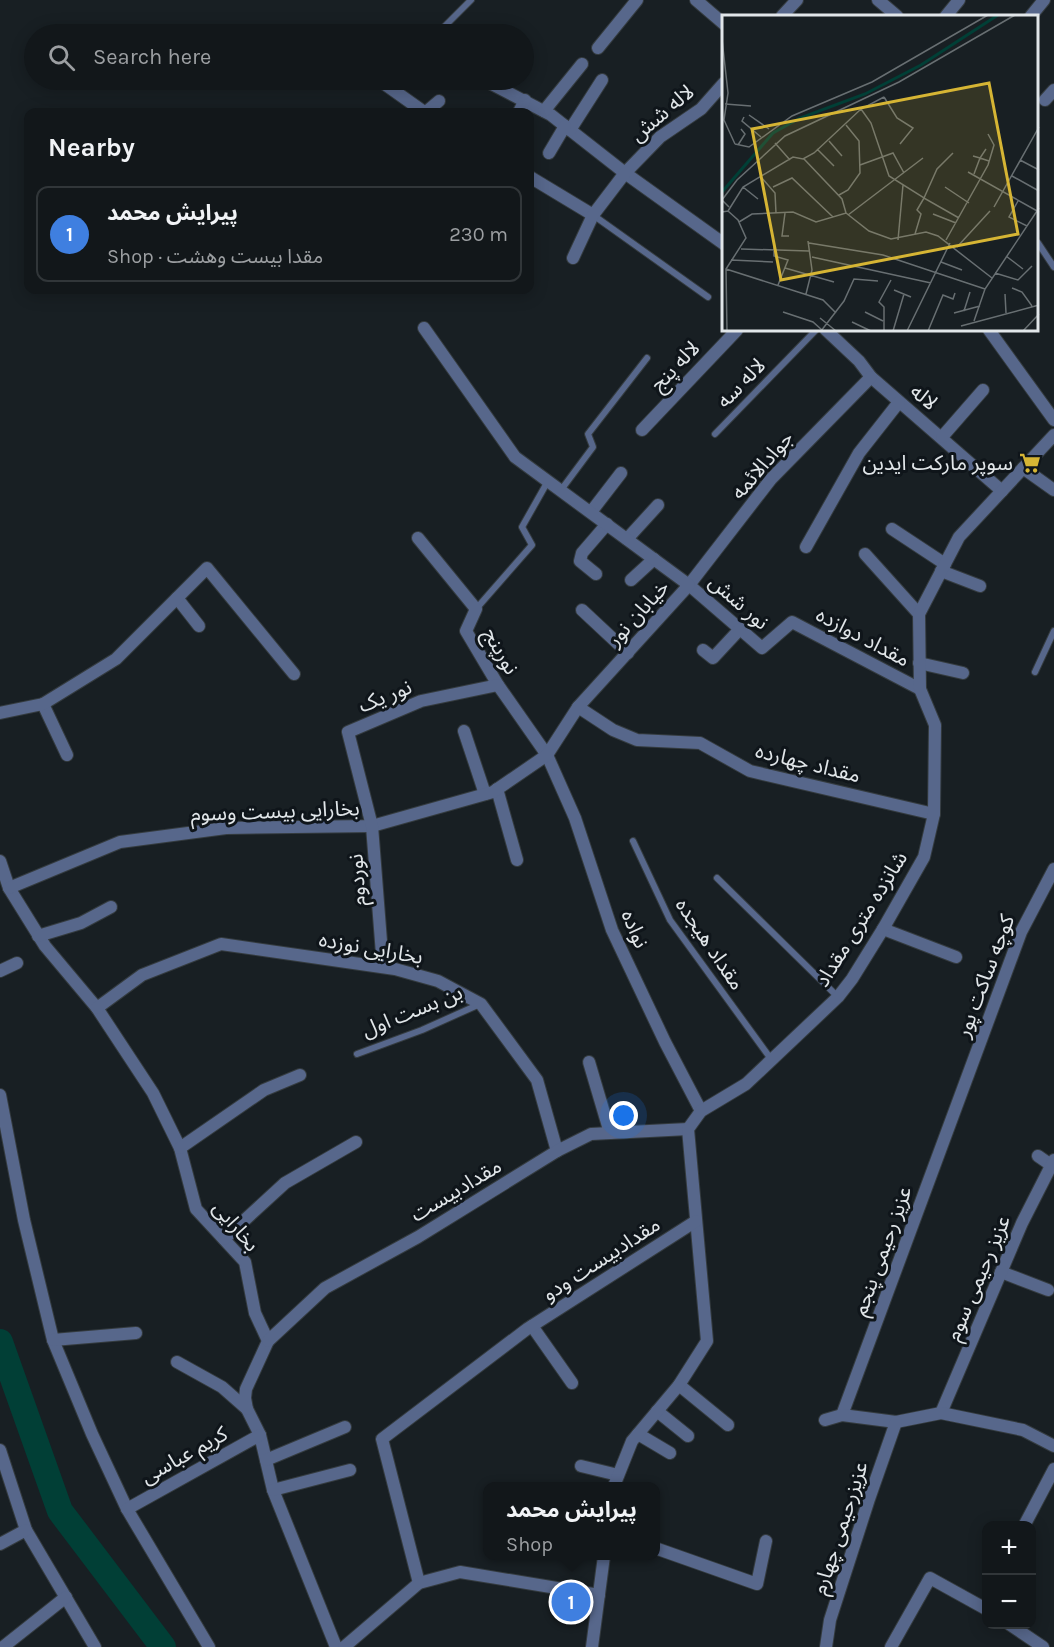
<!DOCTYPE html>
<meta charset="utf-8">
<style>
:root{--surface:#12171a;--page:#1b2023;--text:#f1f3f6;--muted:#9c9fa2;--line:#313639;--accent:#d93025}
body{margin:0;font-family:Karla,"Noto Sans Arabic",sans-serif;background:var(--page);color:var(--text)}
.controls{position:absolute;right:18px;bottom:18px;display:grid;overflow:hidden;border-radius:12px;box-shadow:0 3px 15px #0003}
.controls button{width:54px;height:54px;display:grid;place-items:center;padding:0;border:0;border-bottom:2px solid var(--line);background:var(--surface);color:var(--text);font:30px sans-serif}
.you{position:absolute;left:624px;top:1116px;width:21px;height:21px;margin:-15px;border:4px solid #fff;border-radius:50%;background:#1a73e8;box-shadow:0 0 0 9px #1a73e833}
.badge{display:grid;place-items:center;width:39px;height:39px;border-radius:50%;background:var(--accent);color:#fff;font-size:20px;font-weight:700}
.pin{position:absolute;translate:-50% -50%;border:3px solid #fff;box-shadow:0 2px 6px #0006}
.popup{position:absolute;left:483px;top:1482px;width:177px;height:78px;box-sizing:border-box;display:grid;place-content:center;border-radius:12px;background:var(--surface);filter:drop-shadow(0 2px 4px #0005);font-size:20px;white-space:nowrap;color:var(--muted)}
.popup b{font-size:22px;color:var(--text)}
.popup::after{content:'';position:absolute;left:50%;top:100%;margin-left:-12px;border:12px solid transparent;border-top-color:var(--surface)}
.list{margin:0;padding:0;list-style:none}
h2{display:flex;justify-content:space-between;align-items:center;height:78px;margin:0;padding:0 24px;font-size:26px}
h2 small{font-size:20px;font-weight:400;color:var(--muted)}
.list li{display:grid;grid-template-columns:39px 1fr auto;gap:18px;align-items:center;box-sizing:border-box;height:96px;margin:0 12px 12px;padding:0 12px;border:2px solid var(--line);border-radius:12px}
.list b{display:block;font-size:22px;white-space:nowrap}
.list p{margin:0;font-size:20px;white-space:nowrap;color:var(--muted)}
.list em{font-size:20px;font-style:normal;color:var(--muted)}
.icon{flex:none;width:33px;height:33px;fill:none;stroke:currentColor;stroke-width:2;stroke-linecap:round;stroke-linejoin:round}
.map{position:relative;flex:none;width:1054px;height:1647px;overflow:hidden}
.search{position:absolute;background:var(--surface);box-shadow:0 3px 15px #0003;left:24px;top:24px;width:510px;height:66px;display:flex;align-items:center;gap:15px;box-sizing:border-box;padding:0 21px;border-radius:33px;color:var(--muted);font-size:22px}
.panel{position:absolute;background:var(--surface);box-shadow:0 3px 15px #0003;left:24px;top:108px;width:510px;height:186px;border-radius:12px}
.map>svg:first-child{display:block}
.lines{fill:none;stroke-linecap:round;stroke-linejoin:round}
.river{stroke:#013f36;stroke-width:26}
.service-casing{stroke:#343b3f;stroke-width:8}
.minor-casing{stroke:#343b3f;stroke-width:14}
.service{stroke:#57678b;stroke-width:6}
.minor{stroke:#57678b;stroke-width:12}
.labels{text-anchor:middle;stroke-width:6;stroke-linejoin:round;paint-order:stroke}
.street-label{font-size:21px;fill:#e1e6e9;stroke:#0f151a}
.poi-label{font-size:21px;fill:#e1e6e9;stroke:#0f151a;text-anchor:end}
.inset-river{fill:none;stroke:#013f36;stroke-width:3}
.inset-road{fill:none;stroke:#686f72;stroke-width:1.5}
.view{fill:#d6b534;fill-opacity:0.15;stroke:#d6b534;stroke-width:3}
.inset-edge{fill:none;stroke:#e1e6e9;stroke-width:3}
</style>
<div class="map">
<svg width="1054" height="1647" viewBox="0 0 1054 1647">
<rect width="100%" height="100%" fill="#181f23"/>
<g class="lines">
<path class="river" d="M0,1342L60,1511L163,1647"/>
<defs>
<g id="service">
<path d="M437,34L471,0"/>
<path d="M593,215L708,297"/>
<path d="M1038,243L1054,267"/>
<path d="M715,434L816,330"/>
<path d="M561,490L593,447L588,434L647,358"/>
<path d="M476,609L532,545L522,527L548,481"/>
<path d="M1035,672L1054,631"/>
<path d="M633,841L670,920L771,1059"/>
<path d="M717,878L838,997"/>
<path d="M357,1054L422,1030L480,1004"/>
</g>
<g id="minor">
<path d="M696,0L724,24"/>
<path d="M878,0L897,16"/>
<path d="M782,16L797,0"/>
<path d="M946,16L959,0"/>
<path d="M1031,16L1044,0"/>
<path d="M598,48L637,0"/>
<path d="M379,80L424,112"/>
<path d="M484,80L551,115L625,173L724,244"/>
<path d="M1045,100L1054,90"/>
<path d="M544,111L582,64"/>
<path d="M426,112L439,101"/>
<path d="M519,112L525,100"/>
<path d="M570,130L602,80"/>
<path d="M549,153L565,126"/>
<path d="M530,177L593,215"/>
<path d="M573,258L593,215L625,173L660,137L701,109L724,83"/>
<path d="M826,330L859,361L871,377L1002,491"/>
<path d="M989,330L1054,420"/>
<path d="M871,377L771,479L689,585L762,648L792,622L920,689"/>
<path d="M642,430L737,330"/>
<path d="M942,437L983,390"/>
<path d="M1023,468L1054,490"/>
<path d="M591,512L621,473"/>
<path d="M892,529L945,564"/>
<path d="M418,538L476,609L466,631L498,685L547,755L575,818L612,930L665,1042L701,1111"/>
<path d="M627,539L658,505"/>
<path d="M806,547L859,453L899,402"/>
<path d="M865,554L919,614"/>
<path d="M941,571L980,586"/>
<path d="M596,574L580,561L582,553L607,524"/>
<path d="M631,580L654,559"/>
<path d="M177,598L199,626"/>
<path d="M582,610L628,653"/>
<path d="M703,650L713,658L740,629"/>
<path d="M919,663L963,673"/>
<path d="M43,704L67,755"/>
<path d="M578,707L613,730L637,740L700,743L750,771L934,814"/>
<path d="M0,713L43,704L116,659L207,568L294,674"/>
<path d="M464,731L485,794"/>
<path d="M497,789L517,860"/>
<path d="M0,861L9,888L45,946L97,1008L153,1093L180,1148L196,1209L245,1262L255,1313L268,1341L246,1389L245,1398L247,1409L260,1435L273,1490L336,1647"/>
<path d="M9,888L120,842L226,828L372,826L493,792L547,755L578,707L689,585L515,457L424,328"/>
<path d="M883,929L956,957"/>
<path d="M38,936L81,923L111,907"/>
<path d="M383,967L372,826L348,732L421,701L498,685"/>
<path d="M0,971L17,963"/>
<path d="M97,1008L142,975L221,944L395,969L438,981L481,1004L537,1080L557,1151"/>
<path d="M589,1062L610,1133"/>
<path d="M0,1095L24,1220L53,1340L92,1434L127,1509L209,1647"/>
<path d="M180,1148L264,1090L300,1075"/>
<path d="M1038,1156L1051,1165"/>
<path d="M224,1239L285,1183L356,1142"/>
<path d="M1001,1272L1048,1290"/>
<path d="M532,1326L572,1383"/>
<path d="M53,1340L136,1333"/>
<path d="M268,1341L325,1288L418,1237L557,1151L591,1134L688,1129"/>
<path d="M177,1362L222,1387L247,1409"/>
<path d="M679,1385L728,1425"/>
<path d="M657,1411L688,1436"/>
<path d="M941,1413L1022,1223L1054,1160"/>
<path d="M842,1415L1021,932L1054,869"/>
<path d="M825,1420L842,1415L896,1422L941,1413L1023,1430L1054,1446"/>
<path d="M638,1434L670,1453"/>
<path d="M0,1450L26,1530L95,1647"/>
<path d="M266,1460L345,1427"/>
<path d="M581,1466L618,1475"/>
<path d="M614,1486L632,1441L679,1385L707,1341L688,1129L701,1111L746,1084L838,997L852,979L883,929L924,857L934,814L935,725L920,689L919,614L959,537L1054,435"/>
<path d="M273,1490L350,1470"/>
<path d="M127,1509L260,1435"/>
<path d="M1024,1526L1054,1469"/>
<path d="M0,1544L26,1530"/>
<path d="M655,1548L757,1584L766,1541"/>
<path d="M419,1583L382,1439L527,1329L696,1221"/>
<path d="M1009,1624L1043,1647"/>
<path d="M3,1647L66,1597"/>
<path d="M344,1647L419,1583L460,1572L599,1595"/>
<path d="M592,1647L604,1556"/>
<path d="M826,1647L830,1620L869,1499L896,1422"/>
<path d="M891,1647L930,1578L986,1609"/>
</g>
</defs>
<use href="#service" class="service-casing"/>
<use href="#minor" class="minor-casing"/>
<use href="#service" class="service"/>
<use href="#minor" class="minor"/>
</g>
<defs>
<symbol id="supermarket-bare" viewBox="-9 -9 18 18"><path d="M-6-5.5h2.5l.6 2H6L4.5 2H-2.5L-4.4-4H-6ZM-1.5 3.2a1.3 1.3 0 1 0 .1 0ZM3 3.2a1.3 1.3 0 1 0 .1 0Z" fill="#d6b534" stroke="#0f151a" stroke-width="2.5" paint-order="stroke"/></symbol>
</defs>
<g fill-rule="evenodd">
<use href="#supermarket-bare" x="1015" y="448" width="30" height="30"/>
</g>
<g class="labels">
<g class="street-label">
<text transform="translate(662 113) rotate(-40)" y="7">لاله شش</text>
<text transform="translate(675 366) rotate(-46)" y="7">لاله پنج</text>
<text transform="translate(741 383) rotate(-46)" y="7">لاله سه</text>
<text transform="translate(924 397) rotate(40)" y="7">لاله</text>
<text transform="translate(762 465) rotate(-49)" y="7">جوادالائمه</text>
<text transform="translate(739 602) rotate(41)" y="7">نور شش</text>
<text transform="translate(638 613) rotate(-48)" y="7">خیابان نور</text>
<text transform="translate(863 637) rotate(28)" y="7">مقداد دوازده</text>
<text transform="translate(501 651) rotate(60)" y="7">نورپنج</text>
<text transform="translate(385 696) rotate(-22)" y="7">نور یک</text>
<text transform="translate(808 763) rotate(14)" y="7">مقداد چهارده</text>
<text transform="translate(275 811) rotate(-2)" y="7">بخارایی بیست وسوم</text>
<text transform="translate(357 880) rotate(-94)" y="7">نوردوم</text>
<text transform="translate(861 919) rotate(-58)" y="7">شانزده متری مقداد</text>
<text transform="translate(635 929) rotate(67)" y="7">نواده</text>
<text transform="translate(710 944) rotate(56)" y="7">مقداد هیجده</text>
<text transform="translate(371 948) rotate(10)" y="7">بخارایی نوزده</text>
<text transform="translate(985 976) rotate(-69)" y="7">کوچه ساکت پور</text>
<text transform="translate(412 1011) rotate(-22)" y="7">بن بست اول</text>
<text transform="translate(456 1190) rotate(-31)" y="7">مقدادبیست</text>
<text transform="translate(236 1226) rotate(50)" y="7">بخارایی</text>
<text transform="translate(882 1251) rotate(-70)" y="7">عزیز رحیمی پنجم</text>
<text transform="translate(601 1259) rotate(-33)" y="7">مقدادبیست ودو</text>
<text transform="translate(978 1278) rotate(-67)" y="7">عزیز رحیمی سوم</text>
<text transform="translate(184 1455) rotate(-29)" y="7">کریم عباسی</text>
<text transform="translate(840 1528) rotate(-72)" y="7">عزیزرحیمی چهارم</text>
</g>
<g class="poi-label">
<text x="1013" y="470">سوپر مارکت ایدین</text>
</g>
</g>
<g transform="translate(722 15)">
<rect width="316" height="316" fill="#181f23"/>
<path class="inset-river" d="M0,177L51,118L78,103L143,79L199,50L276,0"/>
<path class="inset-road" d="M0,24L6,78L2,105L13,129M162,82L175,103L191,113L178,129M3,89L29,91M139,94L149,108L167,161L202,183L215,154L231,138M27,100L47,114M22,102L20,106L39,122M107,126L120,141M53,128L68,145M13,129L27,132L70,101L150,67L266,0M16,130L23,119L19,114M95,134L112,151M264,134L258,143L267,146M251,141L258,143L252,159M82,144L120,184L124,198M298,145L317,155M138,150L171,138L182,158M246,157L317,197M290,161L317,176M39,162L53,178L54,198M21,172L36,184M51,172L70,163L111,202M223,172L247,188M117,180L126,175L138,158L137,126L124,110M296,186L287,202L305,211M7,192L0,185L15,165L63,121L177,67L293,0M272,192L317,112M6,196L21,172L71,142L81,144L92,138L139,94L162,82M0,197L6,196L16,205L24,223L4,254L5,316M63,198L60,221H67M211,199L234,208M126,200L201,143M17,207L30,199L71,197L94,207L124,198L147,216L169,224L204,217L216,221L270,263M193,219L199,199L195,195L202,183L237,203M176,225L181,170M224,225L266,150L272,130L266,119M87,228L161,240L263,274M52,232V241L66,245L56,270M235,232L268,196M19,234L87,236M284,241L301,254M90,242L209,268M9,245L51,247M219,247L240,255M63,253L112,267M4,254L101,285L114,298M273,258L296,265L310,251M290,273L300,277L310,291M172,275L189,282M84,279L90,255L86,226M283,279L284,298M242,296L248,277M61,297L91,307L100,315M143,297L161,306M232,298L258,291M98,303L114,316M252,306L263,274L317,193M130,307L149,316M239,311L317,290M99,316L122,286L132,264L156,266M162,316V292L157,287L169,265M171,316L182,279M185,316L228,228M206,316L221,280L231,284L233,278M301,316L317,299"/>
<path class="view" d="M267,68L296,219L59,265L30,114Z"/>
<rect width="316" height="316" class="inset-edge"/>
</g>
</svg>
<div class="controls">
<button>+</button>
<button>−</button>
</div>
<div class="you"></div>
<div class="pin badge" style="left:571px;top:1602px;background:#3f7fe0">1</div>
<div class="popup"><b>پیرایش محمد</b>Shop</div>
<div class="search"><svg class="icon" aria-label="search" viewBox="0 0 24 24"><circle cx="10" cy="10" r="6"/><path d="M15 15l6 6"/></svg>Search here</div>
<section class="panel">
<h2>Nearby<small></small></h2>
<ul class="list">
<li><span class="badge" style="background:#3f7fe0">1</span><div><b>پیرایش محمد</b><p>Shop · مقدا بیست وهشت</p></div><em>230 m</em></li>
</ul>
</section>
</div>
